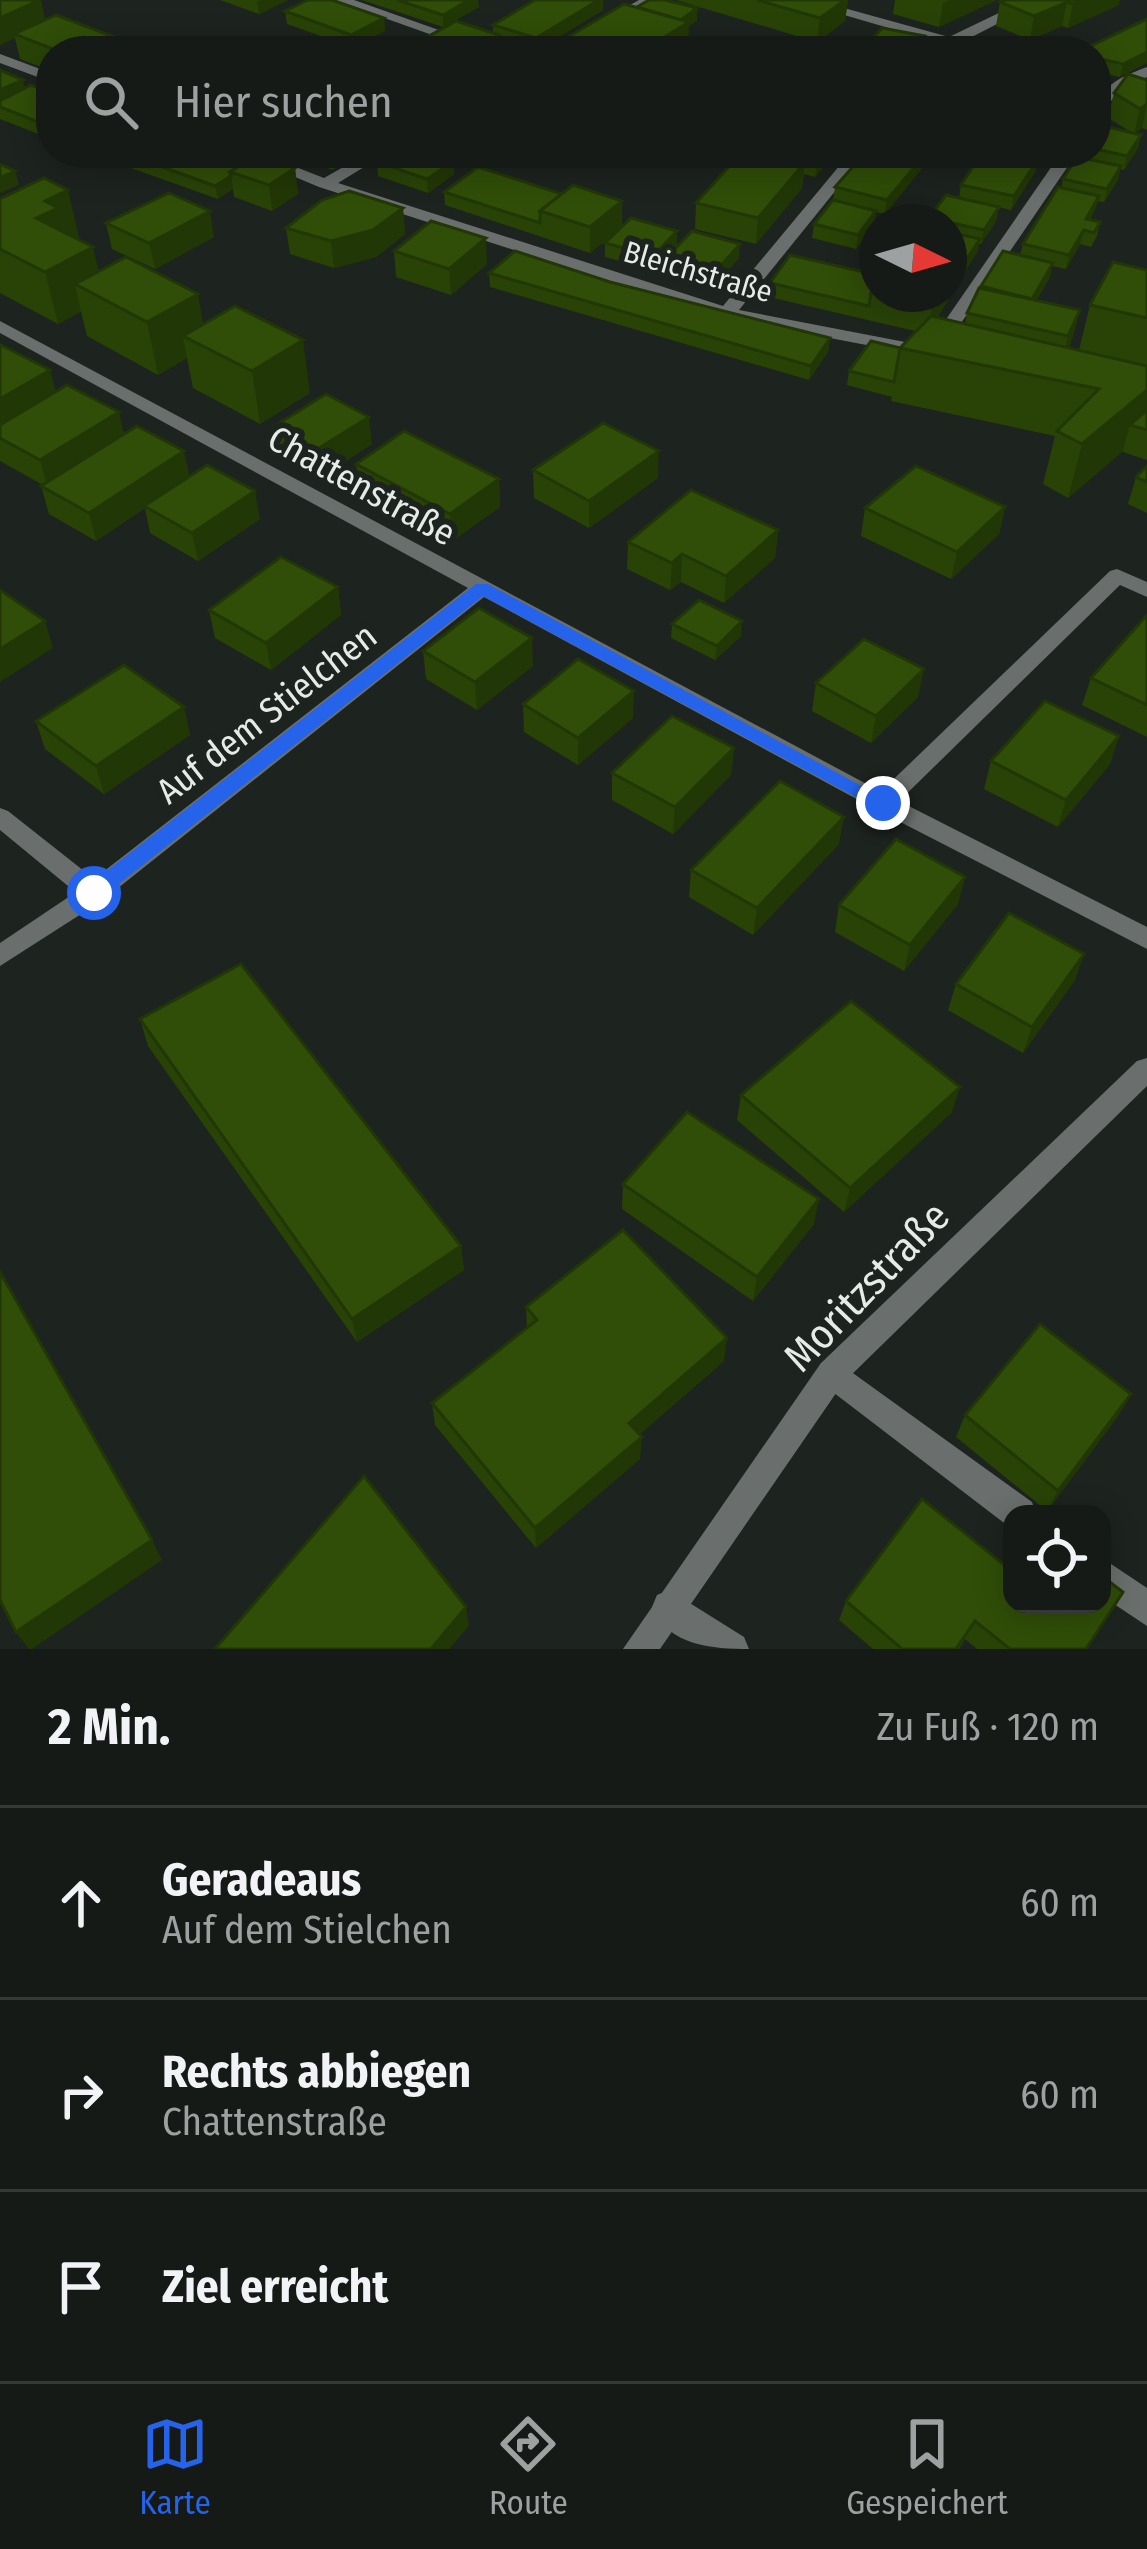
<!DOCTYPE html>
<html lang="de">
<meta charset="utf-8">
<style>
:root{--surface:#161a17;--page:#1f2320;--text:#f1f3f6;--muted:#9ea1a1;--line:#353836;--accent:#2563eb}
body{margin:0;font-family:"Fira Sans Condensed",sans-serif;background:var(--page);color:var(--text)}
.controls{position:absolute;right:36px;bottom:36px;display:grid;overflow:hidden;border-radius:24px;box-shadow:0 6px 30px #0003}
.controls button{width:108px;height:108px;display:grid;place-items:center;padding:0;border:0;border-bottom:3px solid var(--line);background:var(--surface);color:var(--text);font:60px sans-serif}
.compass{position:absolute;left:859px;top:204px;width:108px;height:108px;border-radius:50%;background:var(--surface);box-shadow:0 6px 30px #0003;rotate:95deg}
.stop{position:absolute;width:36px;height:36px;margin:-27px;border:9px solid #2563eb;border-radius:50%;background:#fff}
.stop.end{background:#2563eb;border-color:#fff;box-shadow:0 3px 12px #0008}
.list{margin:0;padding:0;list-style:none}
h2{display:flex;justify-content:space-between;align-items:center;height:156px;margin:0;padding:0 48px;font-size:51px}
h2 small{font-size:39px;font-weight:400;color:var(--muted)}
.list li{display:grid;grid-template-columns:78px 1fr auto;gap:36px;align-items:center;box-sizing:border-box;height:192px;padding:0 48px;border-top:3px solid var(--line)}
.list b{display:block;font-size:45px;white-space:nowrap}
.list p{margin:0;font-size:39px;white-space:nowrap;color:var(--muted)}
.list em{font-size:39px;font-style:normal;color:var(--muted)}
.icon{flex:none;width:66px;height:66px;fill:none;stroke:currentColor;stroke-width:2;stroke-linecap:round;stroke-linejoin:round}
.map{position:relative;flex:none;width:1147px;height:1649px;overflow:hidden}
.search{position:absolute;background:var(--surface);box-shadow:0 6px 30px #0003;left:36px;right:36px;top:36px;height:132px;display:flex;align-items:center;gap:30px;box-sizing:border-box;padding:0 42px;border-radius:48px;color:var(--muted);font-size:45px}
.sheet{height:732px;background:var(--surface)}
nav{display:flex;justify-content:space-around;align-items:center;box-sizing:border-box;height:168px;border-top:3px solid var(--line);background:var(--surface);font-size:33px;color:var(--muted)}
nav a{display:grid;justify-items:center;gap:6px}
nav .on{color:var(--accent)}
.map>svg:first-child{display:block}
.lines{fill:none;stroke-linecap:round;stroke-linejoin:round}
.lane{fill:#6a6f6e;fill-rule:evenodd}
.street{fill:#6a6f6e;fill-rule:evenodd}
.wall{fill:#294307}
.shaded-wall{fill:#223706}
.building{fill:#304e08;stroke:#223706;stroke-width:3}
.route{fill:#2563eb}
.labels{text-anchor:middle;stroke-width:12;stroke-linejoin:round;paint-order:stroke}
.far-street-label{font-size:30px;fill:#e6ebe8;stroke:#1d231f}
.street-label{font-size:36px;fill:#e6ebe8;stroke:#1d231f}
.near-street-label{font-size:42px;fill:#e6ebe8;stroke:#1d231f}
</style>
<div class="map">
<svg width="1147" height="1649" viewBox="0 0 1147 1649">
<rect width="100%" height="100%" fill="#1d231f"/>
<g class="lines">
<g class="lane">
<path d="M1117,569L1147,582V597L1120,585L891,809H875L871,803L875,797L1110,571Z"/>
<path d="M0,808L8,811L103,886L106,893L103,900H85L0,830Z"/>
<path d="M832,1358L1032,1502L1036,1514H1012V1527L1008,1526L821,1383L817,1373L821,1363Z"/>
<path d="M1102,1558L1147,1588V1626L1102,1596Z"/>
<path d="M669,1590L744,1637L749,1649C713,1649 668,1646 652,1607L657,1595Z"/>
</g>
<g class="street">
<path d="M334,0H354L498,51H477Z"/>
<path d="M639,0H656L568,51H550Z"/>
<path d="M793,0H815L949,37L1026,0H1044L964,41L991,51L941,47L940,43Z"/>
<path d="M0,54L51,73V82L0,63Z"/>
<path d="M1147,67V77L1118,91L1101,116L1096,118C1096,86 1121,77 1147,67Z"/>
<path d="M238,153H260L324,178L368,153H387L338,183L723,306L850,153H866L739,310L931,347L929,344L1061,153H1077L944,348L936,349L935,356L929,357L721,317L319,187Z"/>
<path d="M0,321L891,797L1147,927V949L875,809L484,597L103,900L0,966V943L85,886L468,588L0,333Z"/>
<path d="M1147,1058V1086L843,1383L660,1649H623L821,1363L1137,1061Z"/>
</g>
</g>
<g class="wall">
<path d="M0,0L45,20L149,51H51V71L20,59L15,38L0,45Z"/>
<path d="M220,0H288L259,14Z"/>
<path d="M362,0H478L479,7L443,27Z"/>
<path d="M535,0H603V10L536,51L500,39V51H416L415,44L493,33V25Z"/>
<path d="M676,0H848L845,21L817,42Z"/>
<path d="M895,0H997L939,27L893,14Z"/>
<path d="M1005,0L1119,5L1068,28L1062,26L1030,40L996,26L1000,2Z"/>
<path d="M285,11L384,18L385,31L352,47L287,24Z"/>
<path d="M1147,19L1120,77L1099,73L1096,86V51Z"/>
<path d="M0,70L25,88L51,93V139L0,119Z"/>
<path d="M1147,80V130L1142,128L1135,133L1141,135L1138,148L1124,170L1120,169L1118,180L1104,202L1098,201L1090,220L1100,222L1097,236L1091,247L1080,244L1066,269L1052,266L1050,277L1036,301L1080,310L1069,348L1079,350L1090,305L1147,270V460L1123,452V451L1068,498L1043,484L1055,436L891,401L892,397L847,385L849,371L900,348L915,331L769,297L770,283L949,294V222H928L929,218L959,198L961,185L1038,159L1035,172L1011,210L972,201L999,207L996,221L981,244H979L977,253L961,277L955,275L952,292L938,317L965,324L967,313L981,286L1020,255L1023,244L1061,188L1063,179L1078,153H1096V124L1131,132L1108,118L1114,93Z"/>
<path d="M89,153H221L246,162L295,168L298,194L272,211L234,197L233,189L218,199Z"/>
<path d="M284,153H357L333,170Z"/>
<path d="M491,153H517L507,159Z"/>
<path d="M741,153H835L815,177L804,174L802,188L756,244L695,229L696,203Z"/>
<path d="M865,153H934L885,214L876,212L874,224L856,249L812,238L814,224L833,201L835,187Z"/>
<path d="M1021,153H1049L1045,159Z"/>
<path d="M454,161V174L428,193L378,176L377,162Z"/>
<path d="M444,192L622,227L677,244L652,270L605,257V243L620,229L590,253L445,205Z"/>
<path d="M0,199L79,240L99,271L203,324L310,393L260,424L193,388L187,358L158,375L87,336L81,311L58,324L0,293Z"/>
<path d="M403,208L405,234L376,257L334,268L290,254L286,228Z"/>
<path d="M106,223L214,237L155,269L112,249Z"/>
<path d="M394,251L487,264L451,295L396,277Z"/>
<path d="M668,256L739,258L716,284L668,270Z"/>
<path d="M489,273L830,338L828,352L809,380L490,287Z"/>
<path d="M0,345L50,370L55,392L260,519L198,561L150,533L145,508L96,541L49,514L41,486L43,485L0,461Z"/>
<path d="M273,427L372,444L319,478L277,454Z"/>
<path d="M356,464L499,479L500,507L452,541L359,491Z"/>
<path d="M1147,466V513L1128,504L1136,477Z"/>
<path d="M533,470L658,478L589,528L534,498Z"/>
<path d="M1005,507L999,534L951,579L861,536L865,508Z"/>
<path d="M778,530L775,558L724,603L681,582L670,590L627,569L628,542Z"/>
<path d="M338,587L341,615L271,670L215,638L209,610Z"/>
<path d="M1147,615V737L1082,705L1091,678Z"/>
<path d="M672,624L741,636L715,660L671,638Z"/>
<path d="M423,651L533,666L477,710L426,679Z"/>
<path d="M816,683L918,697L871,743L812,711Z"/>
<path d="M523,704L633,718L578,765L524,732Z"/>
<path d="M184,707L190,735L104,794L45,749L36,721Z"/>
<path d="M1119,736L1110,764L1058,827L984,789L991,761Z"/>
<path d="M734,748L731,775L673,834L612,800V773Z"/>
<path d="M839,844L753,935L689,897L691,870Z"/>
<path d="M958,904L904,971L835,932L839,905Z"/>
<path d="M1075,980L1023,1053L948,1010L956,984Z"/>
<path d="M140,1019L461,1246L464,1270L357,1342L148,1046Z"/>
<path d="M741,1095L952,1112L844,1212L737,1120Z"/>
<path d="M623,1184L814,1224L753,1301L622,1209Z"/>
<path d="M526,1307L724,1361L640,1434V1459L536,1548L435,1425L432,1403L527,1328Z"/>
<path d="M1131,1394L1118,1416L1047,1511L956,1437L965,1415Z"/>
<path d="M922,1499L1086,1649H977L965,1639L959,1649H873L839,1620L846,1601Z"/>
</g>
<g class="shaded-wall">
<path d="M41,0L46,24L14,34L15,38L0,45V18Z"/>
<path d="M261,0H288L259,14L257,2Z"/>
<path d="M469,0H478L479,7L443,27V15Z"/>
<path d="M599,0H603V10L536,51V38Z"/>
<path d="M845,0H848L845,21L817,42L820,18Z"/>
<path d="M950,0H997L939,27L943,3Z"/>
<path d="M1082,0H1120L1119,5L1068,28L1073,4Z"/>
<path d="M1067,2L1062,26L1030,40L1034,16Z"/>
<path d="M697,8V21L689,26L688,46L681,51H642Z"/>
<path d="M384,18L385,31L352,47L351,35Z"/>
<path d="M499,35L500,51H472Z"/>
<path d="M925,36L923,49L913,51Z"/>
<path d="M1147,52V63L1120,77L1123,64Z"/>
<path d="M23,80L26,93L0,105V90Z"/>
<path d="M1147,104L1142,128L1134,134L1140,109Z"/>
<path d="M1141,135L1138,148L1124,170L1127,156Z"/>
<path d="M332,153H357L333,170Z"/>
<path d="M825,153H835L815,177L817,163Z"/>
<path d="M926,153H934L885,214L887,200Z"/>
<path d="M1038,159L1035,172L1011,210L1014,196Z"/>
<path d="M454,161V174L428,193L427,179Z"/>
<path d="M805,162L802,188L756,244L758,218Z"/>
<path d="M1121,166L1118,180L1104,202L1107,189Z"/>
<path d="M295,168L298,194L272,211L269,185Z"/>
<path d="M15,171L19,185L0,193V178Z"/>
<path d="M231,176L233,189L218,199L215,186Z"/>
<path d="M68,190L80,241L36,218L45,201Z"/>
<path d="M1099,196L1095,210L1083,232L1080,244L1066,269L1069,255Z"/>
<path d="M622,201V227L590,253V227Z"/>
<path d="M999,207L996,221L981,244L984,230Z"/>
<path d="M403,208L405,234L376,257L334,268L331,241Z"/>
<path d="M210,211L214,237L155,269L149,243Z"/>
<path d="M876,211L874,224L856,249L858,235Z"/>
<path d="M677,231V244L652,270L653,256Z"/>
<path d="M486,238L487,264L451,295L449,269Z"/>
<path d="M980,239L977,253L961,277L964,263Z"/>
<path d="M740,244L739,258L716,284L717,270Z"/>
<path d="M93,247L105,299L75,284L81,312L58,324L45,272Z"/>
<path d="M1053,263L1050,277L1029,313L1032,299Z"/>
<path d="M957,266L952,292L928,334L932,308L940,294H949V279Z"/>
<path d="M198,294L207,346L183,336L187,358L158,375L147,322Z"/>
<path d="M1080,310L1073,337L1062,363L1068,336Z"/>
<path d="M830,338L828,352L809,380L811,366Z"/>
<path d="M303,340L310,393L260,424L252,371Z"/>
<path d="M50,370L57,397L0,431V399Z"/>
<path d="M1147,390V430L1130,425L1123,451L1068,498L1082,444Z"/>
<path d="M119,412L125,439L48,488L40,460Z"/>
<path d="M369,417L372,444L319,478L316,450Z"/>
<path d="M184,451L190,478L96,541L89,513Z"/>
<path d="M659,451L658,478L589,528V501Z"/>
<path d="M499,479L500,507L452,541L450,514Z"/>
<path d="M255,491L260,519L198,561L192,533Z"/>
<path d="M1005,507L999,534L951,579L957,552Z"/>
<path d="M778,530L775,558L724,603L726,576Z"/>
<path d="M682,554L681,582L670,590L672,563Z"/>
<path d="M338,587L341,615L271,670L266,643Z"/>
<path d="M45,621L53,648L0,682V649Z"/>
<path d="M742,621L741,636L715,660L717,646Z"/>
<path d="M532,638L533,666L477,710L475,682Z"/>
<path d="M924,669L918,697L871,743L876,716Z"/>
<path d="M634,691L633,718L578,765V738Z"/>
<path d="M184,707L190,735L104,794L96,766Z"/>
<path d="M1119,736L1110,764L1058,827L1066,800Z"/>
<path d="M734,748L731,775L673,834L675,807Z"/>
<path d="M844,817L839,844L753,935L757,908Z"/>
<path d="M965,877L958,904L904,971L910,945Z"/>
<path d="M1084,954L1075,980L1023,1053L1032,1027Z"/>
<path d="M960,1087L952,1112L844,1212L850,1188Z"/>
<path d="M819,1199L814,1224L753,1301L757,1277Z"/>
<path d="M461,1246L464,1270L357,1342L352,1319Z"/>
<path d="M727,1338L724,1361L628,1444L629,1423Z"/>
<path d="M1131,1394L1118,1416L1047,1511L1058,1491Z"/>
<path d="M642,1437L640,1459L536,1548L535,1528Z"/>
<path d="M152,1540L162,1560L32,1649H29L16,1632Z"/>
<path d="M466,1607L469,1626L449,1649H431Z"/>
</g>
<g class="building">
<path d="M0,0H40L0,18Z"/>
<path d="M308,0H332L384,18L351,35L285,11Z"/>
<path d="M397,0H469L443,15Z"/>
<path d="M535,0H599L536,38L493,25Z"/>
<path d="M649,0H665L697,8L681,20L637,7Z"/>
<path d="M757,0H845L820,18Z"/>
<path d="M1005,0H1082L1073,4L1067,2L1034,16L1000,2Z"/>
<path d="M624,4L689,22L642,51H544Z"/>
<path d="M56,15L149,50L58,51L14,34Z"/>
<path d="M1147,19V52L1123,64L1096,58V51H1080Z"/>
<path d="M456,21L499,35L472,51H436L415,44Z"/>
<path d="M882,28L925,36L913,51H862Z"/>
<path d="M960,43L1001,51H954Z"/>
<path d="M0,70L23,80L0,90Z"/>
<path d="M1128,74L1147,80V104L1140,109L1114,93Z"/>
<path d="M31,85L51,93V127L0,107V101Z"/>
<path d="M1096,124L1141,135L1127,156L1096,149Z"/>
<path d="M124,153H221L246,162L230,172L231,176L215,186Z"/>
<path d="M391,153H430L454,161L427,179L377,162Z"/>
<path d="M741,153H766L805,162L758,218L696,203Z"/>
<path d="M773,153H825L817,163Z"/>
<path d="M865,153H926L887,200L835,187Z"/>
<path d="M982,153H1012L1038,159L1014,196L961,185Z"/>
<path d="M257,155L295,168L269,185L230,172Z"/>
<path d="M1077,157L1121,166L1107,189L1063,179Z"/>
<path d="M0,164L15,171L0,178Z"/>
<path d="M478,167L562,194L540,211V223L444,192Z"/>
<path d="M44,178L68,190L45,201L58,208L36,218L93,247L45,272L0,249V199Z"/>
<path d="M573,185L622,201L590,227L540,211Z"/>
<path d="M1058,187L1099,196L1086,219L1100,222L1094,233L1084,230L1069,255L1023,244Z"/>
<path d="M349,191L403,208L373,230L331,241L286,228L322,200Z"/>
<path d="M169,193L210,211L149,243L106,223Z"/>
<path d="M946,195L999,207L984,230L929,218Z"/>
<path d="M833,200L876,211L858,235L814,224Z"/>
<path d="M631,218L677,231L653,256L605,243Z"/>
<path d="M431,221L486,238L449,269L394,251Z"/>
<path d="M692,231L740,244L717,270L668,256Z"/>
<path d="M949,232L980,239L964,263L949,260Z"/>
<path d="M515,251L610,282L830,338L811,366L489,273Z"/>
<path d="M1003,251L1053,263L1032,299L981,286Z"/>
<path d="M790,255L877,275V283L871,293L869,306L770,283Z"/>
<path d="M126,257L198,294L147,322L75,284Z"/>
<path d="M1113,262L1147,270V318L1090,305Z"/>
<path d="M949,264L957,266L949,279Z"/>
<path d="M877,283V294H940L932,308L871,293Z"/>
<path d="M979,288L1080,310L1068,336L967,313Z"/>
<path d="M235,306L303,340L252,371L183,336Z"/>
<path d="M931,316L1147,366V390L1082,444L1057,431L1099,389L900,348Z"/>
<path d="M871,341L900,348L894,382L849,371Z"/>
<path d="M0,345H1L50,370L0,399Z"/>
<path d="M67,385L119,412L40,460L0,438V425Z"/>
<path d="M326,394L369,417L316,450L273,427Z"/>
<path d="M1147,410V430L1130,425Z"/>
<path d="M603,423L659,451L589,501L533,470Z"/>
<path d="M137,426L184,451L89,513L41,486Z"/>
<path d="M404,431L499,479L450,514L356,464Z"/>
<path d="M207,465L255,491L192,533L144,506Z"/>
<path d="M916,466L1005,507L957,552L865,508Z"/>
<path d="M1147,466V482L1136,477Z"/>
<path d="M691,490L778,530L726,576L682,554L672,563L628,542Z"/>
<path d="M281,557L338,587L266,643L209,610Z"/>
<path d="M0,590L45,621L0,649Z"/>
<path d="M699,600L742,621L717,646L672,624Z"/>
<path d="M479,608L532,638L475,682L423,651Z"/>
<path d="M1147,615V705L1091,678Z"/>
<path d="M864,639L924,669L876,716L816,683Z"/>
<path d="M578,659L634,691L578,738L523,704Z"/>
<path d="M124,665L184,707L96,766L36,721Z"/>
<path d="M1045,701L1119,736L1066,800L991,761Z"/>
<path d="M672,716L734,748L675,807L612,773Z"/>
<path d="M780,781L844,817L757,908L691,870Z"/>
<path d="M896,839L965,877L910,945L839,905Z"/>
<path d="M1009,913L1084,954L1032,1027L956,984Z"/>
<path d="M241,964L461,1246L352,1319L140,1019Z"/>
<path d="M851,1001L960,1087L850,1188L741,1095Z"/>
<path d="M687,1112L819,1199L757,1277L623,1184Z"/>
<path d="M623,1230L727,1338L629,1423L642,1437L535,1528L432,1403L537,1320L526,1307Z"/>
<path d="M0,1272L152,1540L16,1632L0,1600Z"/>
<path d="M1040,1324L1131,1394L1058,1491L965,1415Z"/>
<path d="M364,1476L466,1607L431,1649H215Z"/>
<path d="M922,1499L1012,1571V1604H1102V1576L1123,1592L1086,1649H1010L975,1621L956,1649H902L846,1601Z"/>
</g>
<path class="route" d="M476,584H488L893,803L890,808H876L483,596L101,898H86V887Z"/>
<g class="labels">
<g class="far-street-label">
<text transform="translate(698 272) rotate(16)" y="10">Bleichstraße</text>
</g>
<g class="street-label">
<text transform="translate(362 485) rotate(29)" y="13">Chattenstraße</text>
<text transform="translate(266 713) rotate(-38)" y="13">Auf dem Stielchen</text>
</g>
<g class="near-street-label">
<text transform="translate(866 1286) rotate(-46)" y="15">Moritzstraße</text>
</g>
</g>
</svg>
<div class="controls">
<button><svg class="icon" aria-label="locate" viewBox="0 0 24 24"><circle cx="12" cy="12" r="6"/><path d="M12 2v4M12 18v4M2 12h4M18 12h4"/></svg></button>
</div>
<svg class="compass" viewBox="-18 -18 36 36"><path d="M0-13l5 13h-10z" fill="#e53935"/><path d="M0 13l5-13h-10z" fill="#9ea1a1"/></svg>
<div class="stop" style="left:94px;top:893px"></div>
<div class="stop end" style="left:883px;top:803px"></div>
<div class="search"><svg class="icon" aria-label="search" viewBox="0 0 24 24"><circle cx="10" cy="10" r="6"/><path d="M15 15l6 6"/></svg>Hier suchen</div>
</div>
<section class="sheet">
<h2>2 Min.<small>Zu Fuß · 120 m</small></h2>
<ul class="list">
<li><svg class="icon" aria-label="ahead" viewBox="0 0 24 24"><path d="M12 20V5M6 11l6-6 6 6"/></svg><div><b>Geradeaus</b><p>Auf dem Stielchen</p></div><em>60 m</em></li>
<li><svg class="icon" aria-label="right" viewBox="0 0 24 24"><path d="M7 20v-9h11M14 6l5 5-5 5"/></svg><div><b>Rechts abbiegen</b><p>Chattenstraße</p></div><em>60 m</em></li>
<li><svg class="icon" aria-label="arrive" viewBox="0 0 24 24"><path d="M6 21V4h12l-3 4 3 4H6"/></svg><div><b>Ziel erreicht</b></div></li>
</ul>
</section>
<nav>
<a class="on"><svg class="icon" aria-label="map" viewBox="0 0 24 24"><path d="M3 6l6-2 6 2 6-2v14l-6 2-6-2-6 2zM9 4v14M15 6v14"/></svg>Karte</a>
<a><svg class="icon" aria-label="directions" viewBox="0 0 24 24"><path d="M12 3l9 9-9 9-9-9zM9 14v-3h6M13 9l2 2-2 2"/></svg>Route</a>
<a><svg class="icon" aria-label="saved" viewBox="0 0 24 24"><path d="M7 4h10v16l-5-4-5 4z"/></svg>Gespeichert</a>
</nav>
